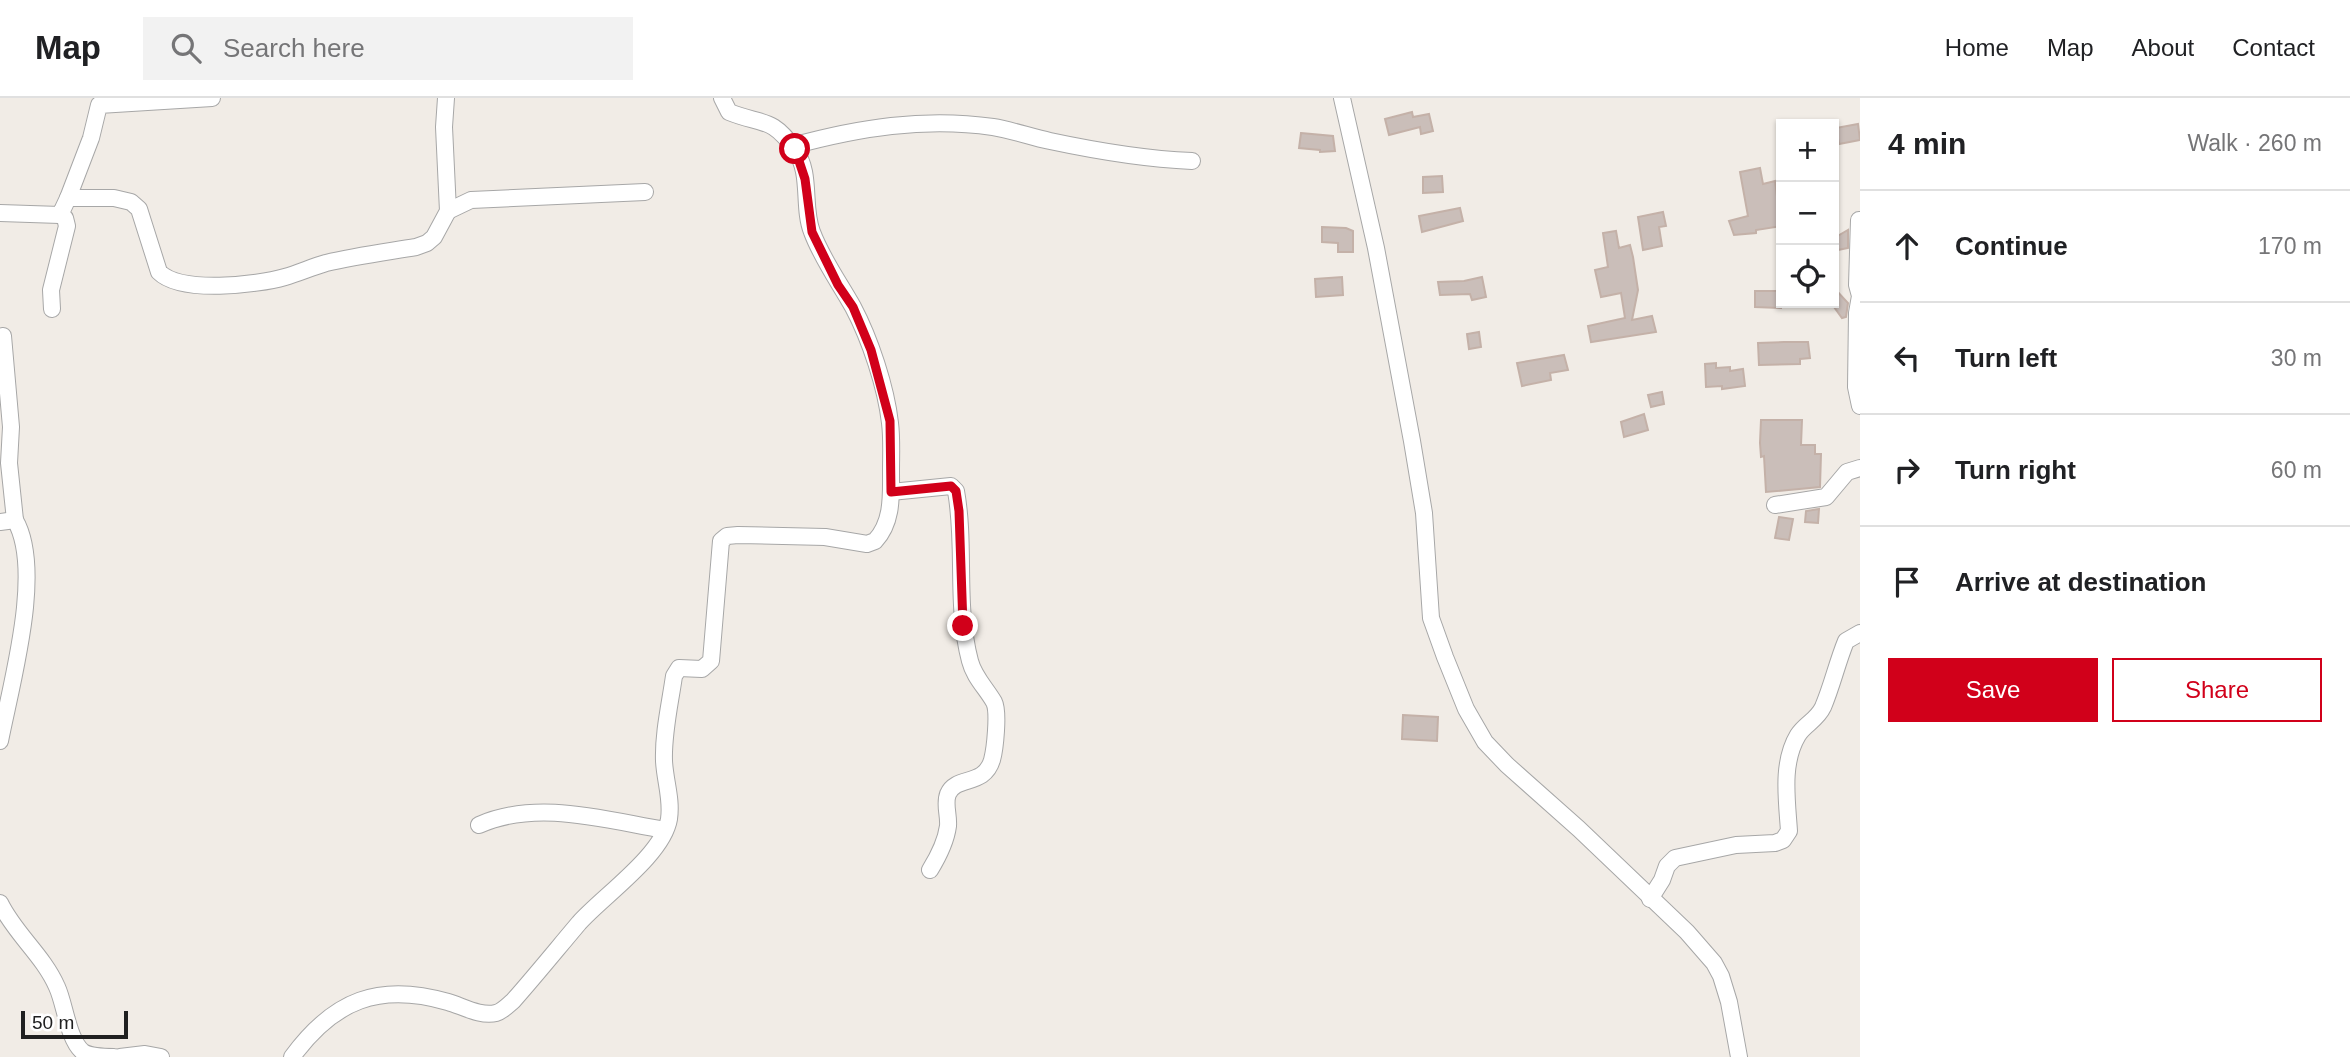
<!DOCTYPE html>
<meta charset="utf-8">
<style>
:root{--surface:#fff;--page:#f2f2f2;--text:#202124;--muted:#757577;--line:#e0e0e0;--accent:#d1001a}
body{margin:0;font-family:Arial,sans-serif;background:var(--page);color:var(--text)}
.controls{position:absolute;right:21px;top:21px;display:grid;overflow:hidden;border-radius:0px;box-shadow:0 2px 5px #0004}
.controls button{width:63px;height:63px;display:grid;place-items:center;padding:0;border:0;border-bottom:2px solid var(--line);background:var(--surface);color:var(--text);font:35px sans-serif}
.scale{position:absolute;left:21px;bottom:18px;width:107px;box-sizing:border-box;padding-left:7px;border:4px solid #202020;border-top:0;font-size:19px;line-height:24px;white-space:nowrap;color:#202020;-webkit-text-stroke:5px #fff;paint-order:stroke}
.stop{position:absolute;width:21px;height:21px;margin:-16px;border:5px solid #d1001a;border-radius:50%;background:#fff}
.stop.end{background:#d1001a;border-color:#fff;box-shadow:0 2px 7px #0008}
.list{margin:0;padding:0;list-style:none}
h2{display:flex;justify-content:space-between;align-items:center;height:91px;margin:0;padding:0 28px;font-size:30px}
h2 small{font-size:23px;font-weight:400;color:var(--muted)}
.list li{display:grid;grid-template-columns:46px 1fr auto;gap:21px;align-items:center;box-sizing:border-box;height:112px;padding:0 28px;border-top:2px solid var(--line)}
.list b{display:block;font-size:26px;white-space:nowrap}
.list em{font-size:23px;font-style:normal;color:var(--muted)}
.actions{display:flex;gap:14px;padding:21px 28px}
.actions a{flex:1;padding:16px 0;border:2px solid var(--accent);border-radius:0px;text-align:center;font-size:24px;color:var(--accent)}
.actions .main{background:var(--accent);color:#fff}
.icon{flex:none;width:38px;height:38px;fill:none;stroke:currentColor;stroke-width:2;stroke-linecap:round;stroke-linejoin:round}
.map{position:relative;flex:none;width:1860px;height:959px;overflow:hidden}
header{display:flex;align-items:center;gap:42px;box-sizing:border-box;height:98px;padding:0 35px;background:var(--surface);border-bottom:2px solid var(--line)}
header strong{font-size:33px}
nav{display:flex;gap:38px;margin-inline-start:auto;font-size:24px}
.search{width:490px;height:63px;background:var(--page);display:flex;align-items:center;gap:18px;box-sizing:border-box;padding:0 24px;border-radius:0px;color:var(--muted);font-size:26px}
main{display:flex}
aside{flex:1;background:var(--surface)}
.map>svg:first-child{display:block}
.building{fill:#cabeb9;stroke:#c4b1a8;stroke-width:2}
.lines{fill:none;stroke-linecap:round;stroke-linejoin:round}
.minor-casing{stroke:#a7a7a7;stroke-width:18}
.minor{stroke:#fff;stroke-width:16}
.route{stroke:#d1001a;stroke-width:9}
</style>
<header>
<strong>Map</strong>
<div class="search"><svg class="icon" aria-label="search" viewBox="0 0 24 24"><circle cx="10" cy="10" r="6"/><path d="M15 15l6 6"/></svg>Search here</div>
<nav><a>Home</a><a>Map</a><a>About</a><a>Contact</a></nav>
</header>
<main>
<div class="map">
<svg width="1860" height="959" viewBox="0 0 1860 959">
<rect width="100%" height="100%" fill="#f1ece6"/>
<g class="building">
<path d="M1412,14L1413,19L1429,16L1433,33L1421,36L1420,29L1389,37L1385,21Z"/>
<path d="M1858,26L1860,42L1839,46L1836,30Z"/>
<path d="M1301,35L1333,38L1335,53L1320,54V52L1299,50Z"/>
<path d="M1760,70L1763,86L1775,83L1781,128L1756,132V135L1734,137L1729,123L1748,118L1740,74Z"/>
<path d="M1442,78L1443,94L1423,95V79Z"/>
<path d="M1460,110L1463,123L1422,134L1419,118Z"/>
<path d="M1663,114L1666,128L1659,129L1662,148L1643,152L1638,119Z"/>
<path d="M1322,129L1346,130L1353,133V154H1338V145L1322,144Z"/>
<path d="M1848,132V150L1838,152L1836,139Z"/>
<path d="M1616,133L1619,150L1630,147L1633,159L1638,192L1632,222L1652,218L1656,234L1591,244L1588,228L1625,220L1621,195L1601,199L1595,172L1608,169L1603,135Z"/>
<path d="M1342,179L1343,197L1316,199L1315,181Z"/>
<path d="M1482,179L1486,199L1472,202L1470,196L1440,197L1438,184L1464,183Z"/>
<path d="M1835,191L1848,205L1846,219L1842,220L1834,209Z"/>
<path d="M1755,193H1781V210L1755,209Z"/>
<path d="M1479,234L1481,249L1469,251L1467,236Z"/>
<path d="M1784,244H1808L1810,260L1800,261V266L1759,267L1758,245Z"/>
<path d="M1564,257L1568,272L1550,275L1551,282L1522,288L1517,265Z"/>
<path d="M1716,265V270L1730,269V273L1743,271L1745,288L1722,291V288L1706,289L1705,266Z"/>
<path d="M1662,294L1664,306L1651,309L1648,297Z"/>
<path d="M1644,316L1648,332L1624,339L1621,324Z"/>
<path d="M1761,322H1802L1801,347H1815V356H1821L1820,389L1766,394L1764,358L1761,359L1760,345Z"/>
<path d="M1819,411L1818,425L1805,424L1806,413Z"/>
<path d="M1779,419L1793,421L1789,442L1775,440Z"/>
<path d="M1403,617L1438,619L1437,643L1402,641Z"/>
</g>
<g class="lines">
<defs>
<g id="minor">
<path d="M1342,0L1376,150L1412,343L1424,415L1431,520L1445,559L1466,611L1485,644L1507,667L1579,731L1687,834L1714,865L1721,878L1729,904L1739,959"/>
<path d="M792,48C858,30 924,19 993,29C1012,32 1031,39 1050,43C1097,53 1144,61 1192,63"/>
<path d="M68,100L91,40L99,7L212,0"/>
<path d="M448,113L471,102L645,94"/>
<path d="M0,115L60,117L68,100H114L131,104L139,111L159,174C181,196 257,187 285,179C299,175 312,169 326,165C355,158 386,154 416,149L427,145L434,139L448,113L444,29L446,0"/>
<path d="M1859,122L1857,187L1860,198L1857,215L1856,289L1860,308"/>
<path d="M52,211L51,192L67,128L65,120L60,117"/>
<path d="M3,238L11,329L9,365L15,422"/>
<path d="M891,394L951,388L956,393C966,449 955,506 970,563C974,579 986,590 994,604C999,614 995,651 992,662C984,689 956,677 948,696C944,706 949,717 948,728C946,743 938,759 930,772"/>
<path d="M1775,407L1826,399L1847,374L1860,370"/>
<path d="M0,424L15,422C44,472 11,586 0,643"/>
<path d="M479,727C537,701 605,722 665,732"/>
<path d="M1650,801L1662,782L1667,768L1675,760L1736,747L1775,745L1783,742L1789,733C1787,702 1781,665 1798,637C1805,626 1817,622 1823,609C1832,588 1837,565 1846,543L1860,535"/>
<path d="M0,805C15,836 43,857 57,889C65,906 68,942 83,954C91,959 104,959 114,959"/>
<path d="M120,959L145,956L161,959"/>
<path d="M292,959C334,902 379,884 448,904C462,908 481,919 496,915C503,913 508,907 513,903C536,877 557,851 579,825C603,798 663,757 669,721C672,701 665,683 664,663C663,635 670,606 674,578L679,570L702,571L711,563L721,443L727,438L738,437L825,439L867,446L875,443C893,424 891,397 891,373C891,357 892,341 890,325C886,289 870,241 853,209C839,184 822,161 812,134C802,109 812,75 795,52C772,18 761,27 729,14L722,0"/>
</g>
</defs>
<use href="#minor" class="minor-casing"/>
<use href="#minor" class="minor"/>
</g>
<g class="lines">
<path class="route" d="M795,51L805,81L812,134L838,187L853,209L871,252L890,323L891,394L951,388L956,393L959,413L963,528"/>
</g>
</svg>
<div class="controls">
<button>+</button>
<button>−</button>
<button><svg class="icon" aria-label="locate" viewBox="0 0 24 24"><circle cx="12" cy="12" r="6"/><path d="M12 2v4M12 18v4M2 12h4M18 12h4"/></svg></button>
</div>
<div class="scale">50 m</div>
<div class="stop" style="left:795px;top:51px"></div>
<div class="stop end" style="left:963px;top:528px"></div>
</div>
<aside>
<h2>4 min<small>Walk · 260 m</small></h2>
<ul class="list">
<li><svg class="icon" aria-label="ahead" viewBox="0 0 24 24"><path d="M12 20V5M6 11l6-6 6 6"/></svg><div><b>Continue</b></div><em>170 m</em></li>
<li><svg class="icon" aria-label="left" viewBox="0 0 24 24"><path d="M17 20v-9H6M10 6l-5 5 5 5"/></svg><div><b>Turn left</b></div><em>30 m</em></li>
<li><svg class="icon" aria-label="right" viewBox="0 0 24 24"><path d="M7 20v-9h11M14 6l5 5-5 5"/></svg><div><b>Turn right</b></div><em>60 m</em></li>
<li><svg class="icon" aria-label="arrive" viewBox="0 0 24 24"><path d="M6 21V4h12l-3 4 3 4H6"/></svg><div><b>Arrive at destination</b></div></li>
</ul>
<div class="actions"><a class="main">Save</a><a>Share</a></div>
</aside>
</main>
